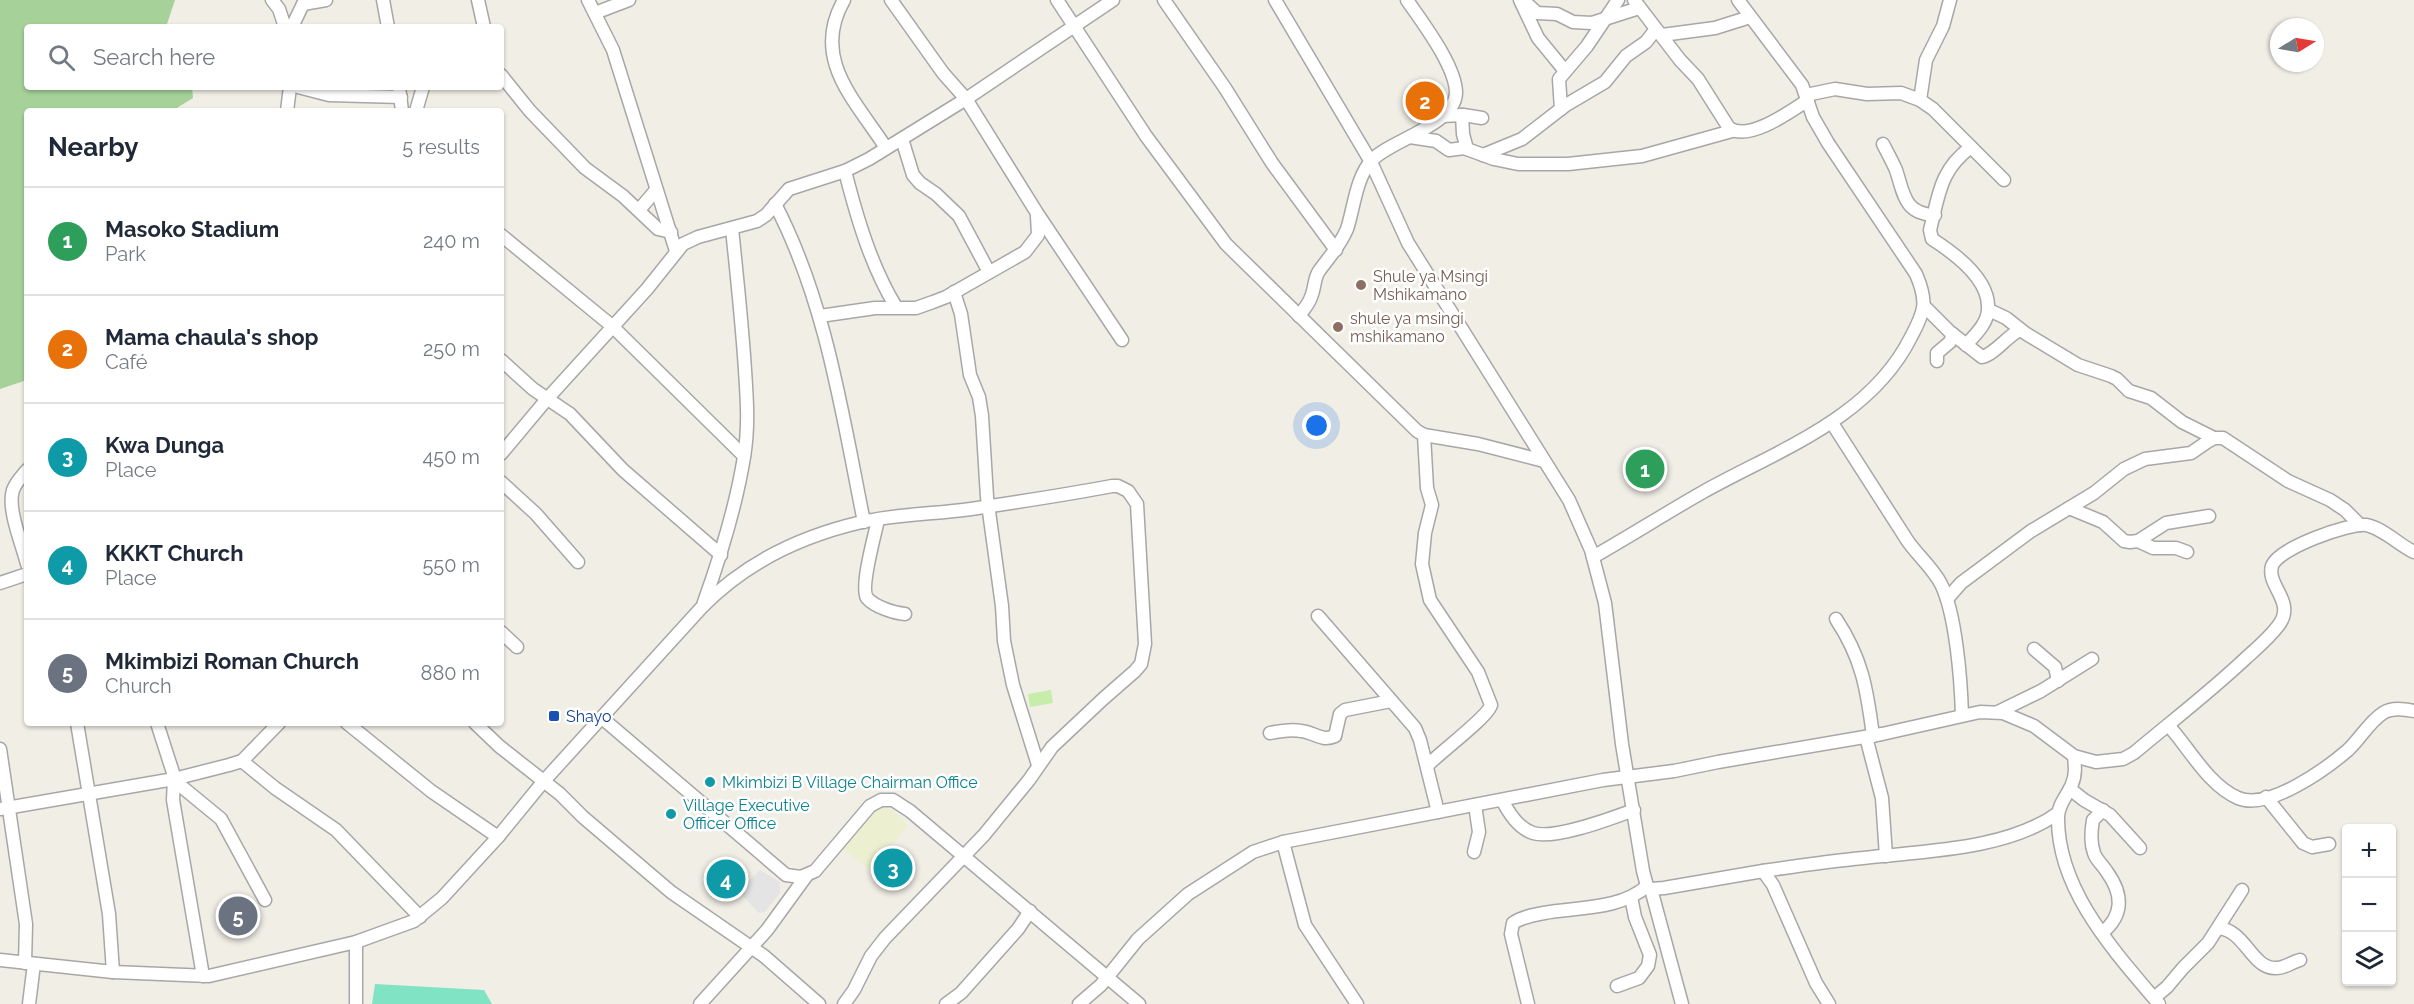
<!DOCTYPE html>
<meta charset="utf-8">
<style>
:root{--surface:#fff;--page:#f2f2f3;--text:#1f2937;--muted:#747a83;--line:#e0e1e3;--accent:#b45309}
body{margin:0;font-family:Raleway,sans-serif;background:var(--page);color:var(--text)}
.controls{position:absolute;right:18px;bottom:18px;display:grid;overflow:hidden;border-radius:6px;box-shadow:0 2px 4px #0004}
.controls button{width:54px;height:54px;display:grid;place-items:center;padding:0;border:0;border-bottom:2px solid var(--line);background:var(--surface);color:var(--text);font:30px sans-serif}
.compass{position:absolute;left:2270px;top:18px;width:54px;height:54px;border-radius:50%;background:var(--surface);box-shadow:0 2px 4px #0004;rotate:79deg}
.you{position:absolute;left:1317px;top:426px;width:21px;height:21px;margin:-15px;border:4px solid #fff;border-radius:50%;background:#1a73e8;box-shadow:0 0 0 9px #1a73e833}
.badge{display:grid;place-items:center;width:39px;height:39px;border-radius:50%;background:var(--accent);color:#fff;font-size:20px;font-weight:700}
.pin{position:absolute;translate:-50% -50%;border:3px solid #fff;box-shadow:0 2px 6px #0006}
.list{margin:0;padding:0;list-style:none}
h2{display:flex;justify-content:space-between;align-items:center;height:78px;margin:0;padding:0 24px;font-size:26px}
h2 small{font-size:20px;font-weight:400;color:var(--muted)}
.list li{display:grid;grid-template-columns:39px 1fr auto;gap:18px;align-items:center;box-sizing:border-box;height:108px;padding:0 24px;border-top:2px solid var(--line)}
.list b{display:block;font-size:22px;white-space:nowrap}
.list p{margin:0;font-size:20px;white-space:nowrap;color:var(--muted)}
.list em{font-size:20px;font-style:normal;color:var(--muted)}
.icon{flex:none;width:33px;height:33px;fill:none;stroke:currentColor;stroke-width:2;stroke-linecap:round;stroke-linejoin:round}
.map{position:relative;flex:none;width:2414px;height:1004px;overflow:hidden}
.search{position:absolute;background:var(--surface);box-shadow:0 2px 4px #0004;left:24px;top:24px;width:480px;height:66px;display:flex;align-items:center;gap:15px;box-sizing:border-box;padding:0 21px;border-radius:6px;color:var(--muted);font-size:22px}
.panel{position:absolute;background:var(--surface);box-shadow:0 2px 4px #0004;left:24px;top:108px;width:480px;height:618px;border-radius:6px}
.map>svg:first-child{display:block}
.farmland{fill:#ecf0d1}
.grass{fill:#c7edaa}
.forest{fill:#a6d299}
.pitch{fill:#80e4c4}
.parking{fill:#e4e4e4}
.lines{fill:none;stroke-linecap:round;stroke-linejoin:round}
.minor-casing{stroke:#a7a7a7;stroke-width:15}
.minor{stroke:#fff;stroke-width:12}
.education-dot{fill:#8d6e63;stroke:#fff;stroke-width:2}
.transit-dot{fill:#1a4fb4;stroke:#fff;stroke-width:2}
.culture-dot{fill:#0f9aa8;stroke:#fff;stroke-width:2}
.labels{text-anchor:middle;stroke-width:5;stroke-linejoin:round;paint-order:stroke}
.education-label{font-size:16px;fill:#785e54;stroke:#fff;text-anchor:start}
.transit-label{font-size:16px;fill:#164399;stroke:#fff;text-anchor:start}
.culture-label{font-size:16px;fill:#0d838f;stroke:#fff;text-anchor:start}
</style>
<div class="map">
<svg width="2414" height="1004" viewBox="0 0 2414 1004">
<rect width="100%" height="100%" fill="#f1eee6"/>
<path class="farmland" d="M873,808H888L894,811L908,826L871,869L867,868L841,847Z"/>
<path class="grass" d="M1051,690L1053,703L1030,707L1028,694Z"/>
<path class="forest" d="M0,0H175L167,24L168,27H27V87H192L193,98L172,111H27V380L0,389Z"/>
<path class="pitch" d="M375,984L484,990L492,1004H372Z"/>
<path class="parking" d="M760,870L780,882V893L765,912L759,913L738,891Z"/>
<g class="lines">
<defs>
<g id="minor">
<path d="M272,0L279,9L285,27"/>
<path d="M383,0L388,27"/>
<path d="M478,0L484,27"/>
<path d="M588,0L613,50L676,251"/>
<path d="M844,0C810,59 856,101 886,148"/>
<path d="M891,0L943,73L966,99L1037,213L1122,340"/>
<path d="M1057,0L1146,136L1226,244L1417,431L1424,435L1478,444L1544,461"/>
<path d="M1164,0L1225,88L1272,163L1336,250"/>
<path d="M1275,0L1371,162L1408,243L1569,500L1591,550L1605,603L1622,744L1643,871L1647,886L1651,889L1664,888L1763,871L1773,885L1816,983L1829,1004"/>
<path d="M1520,0L1538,38L1565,71"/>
<path d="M1523,0L1537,13L1557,14L1573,22L1592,23L1639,8"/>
<path d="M1634,0L1680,60L1698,79L1729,128C1749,142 1791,111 1808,100"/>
<path d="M595,13L629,0"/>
<path d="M292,27L303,4L326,0"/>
<path d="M1662,35L1715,28L1750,17"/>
<path d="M501,75L530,111L585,168L623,196L658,229L671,232"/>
<path d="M298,87L329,95L401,97"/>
<path d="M399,87L402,111"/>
<path d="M1806,95L1835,89L1867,94L1901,93L1920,100L1933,109L2004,180"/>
<path d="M1920,100L1926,60L1943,26L1950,0"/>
<path d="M1561,109L1559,79L1587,46L1618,0"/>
<path d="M287,111L290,87"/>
<path d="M416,111L423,87"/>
<path d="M1462,115L1463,134L1467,149"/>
<path d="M1442,116L1463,115L1482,118"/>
<path d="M1410,137L1436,141L1449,150L1464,148L1494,159L1518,164H1568L1642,156L1732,131"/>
<path d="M902,139L913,175L920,183L936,194L959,216L989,272"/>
<path d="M1883,144C1887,152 1892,161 1896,170C1904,194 1904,214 1935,215"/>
<path d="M1483,155L1522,139L1566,105L1605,82L1626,56L1646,42L1656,29"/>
<path d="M845,171C857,218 871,266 896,307"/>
<path d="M775,204C826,302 842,413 864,522"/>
<path d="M639,210L656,190"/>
<path d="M501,235L612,326L744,456"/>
<path d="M954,292L961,314L970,375L979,397L982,416L987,497L1002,606L1004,641L1013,685L1038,765"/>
<path d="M1925,307L1950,332L1982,357C1995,354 2007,336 2020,330"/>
<path d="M1989,310L2006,318L2025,333L2078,365L2111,376L2117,379L2129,391L2151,398L2182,422L2214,438"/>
<path d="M820,316L875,308H916L933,302L946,297L1025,252L1038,235L1037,216"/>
<path d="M1299,316C1303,310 1309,304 1311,297C1315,288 1314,278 1319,271C1329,257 1340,246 1347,229C1354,208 1356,177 1372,160C1391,140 1455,125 1456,93C1456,66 1422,22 1407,0"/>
<path d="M1966,345C1975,335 1988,323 1988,309C1990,279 1954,253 1932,239L1930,230C1939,194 1940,170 1971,147"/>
<path d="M501,360L533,389L570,414L623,470L721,555"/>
<path d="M1937,361V353L1950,342L1953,334"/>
<path d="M1832,423C1857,462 1882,501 1907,540C1917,555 1932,567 1941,584C1956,614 1961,681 1962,715"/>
<path d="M1424,435L1427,488L1432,505L1425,533L1422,564L1430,600L1478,672L1491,705C1488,717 1439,753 1427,766"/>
<path d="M501,454L547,399L647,289L683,244L698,237L757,221L766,215L789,189L845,171L869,159L966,99L1113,0"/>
<path d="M27,470C22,476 16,482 13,490C7,509 22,544 27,564"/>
<path d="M501,482L536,514L578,562"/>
<path d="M2069,508L2103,522L2124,541L2130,542L2138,541L2166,523L2209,516"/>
<path d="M878,520C875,534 860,587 867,598C875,607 894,613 905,614"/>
<path d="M2138,541L2153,548H2176L2187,552"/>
<path d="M1593,557C1630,536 1666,513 1703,492C1778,450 1870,419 1911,337C1925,311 1928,302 1916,274L1828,143L1813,117L1802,85L1738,0"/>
<path d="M0,583L27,574"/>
<path d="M1947,599L1961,583L2031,531L2094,493L2124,469L2145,459L2191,453L2207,442L2214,438H2223L2288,481L2330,500L2345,510L2360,525"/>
<path d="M704,602C721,555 736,506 744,457C749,428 747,399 745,370C742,323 737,276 732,229"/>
<path d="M1318,616L1415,728L1420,740L1438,812"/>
<path d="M1836,619C1862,658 1867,689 1873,736"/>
<path d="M501,632L517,647"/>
<path d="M2034,649L2055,667L2058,681"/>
<path d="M1998,712L2041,691L2092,659"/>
<path d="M602,718L786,875L801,877L815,871L870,806L881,800H893L910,811L1139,1004"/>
<path d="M77,723L109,914L113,972"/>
<path d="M157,723L176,782L221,819L265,900"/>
<path d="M347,723L431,791L498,837"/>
<path d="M475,723L499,746L560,794L583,817L671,892L764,956L819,1004"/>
<path d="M2168,725C2190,749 2208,785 2238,798C2268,811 2326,769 2348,750C2360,739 2369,722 2383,713C2392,707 2404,709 2414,711"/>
<path d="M1270,733C1280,731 1291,729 1301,731C1314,732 1321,742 1335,736L1340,714L1345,710L1391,701"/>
<path d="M1866,737L1882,798L1886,856"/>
<path d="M0,749L26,924L25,963"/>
<path d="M2074,756C2075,766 2076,775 2072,784C2068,795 2058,804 2058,817C2057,890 2115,952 2159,1004"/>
<path d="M242,761L275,788L336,830L420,917"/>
<path d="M174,779L173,800L203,976"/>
<path d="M2070,789L2084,800L2110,815L2140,848"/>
<path d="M2266,797L2303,843L2312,847L2329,844"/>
<path d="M1502,800C1509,813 1518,828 1533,833C1555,840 1612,818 1634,810"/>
<path d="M0,809L174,779L229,765L242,761L279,723"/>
<path d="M1283,842L1305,925L1357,1004"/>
<path d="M1474,852L1479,832L1475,805"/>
<path d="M1763,871C1797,866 1830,861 1863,858C1924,851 2007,850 2058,813"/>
<path d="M1651,889L1682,1004"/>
<path d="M2219,928C2246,931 2252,970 2277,968C2285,968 2292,962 2300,960"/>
<path d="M2102,933C2124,915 2123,894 2107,872C2103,865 2096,860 2094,853C2090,842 2091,831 2093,820L2103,810"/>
<path d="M0,960L113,972L209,976L356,942L414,921L442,898L498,837L543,782L702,607C746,562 801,536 862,522C897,514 936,514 971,509C1018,502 1065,495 1112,486H1118L1128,491L1137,504L1145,644L1141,664L1135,671L1103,699L1052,747L1029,780L984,835L885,938L871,956L854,990L844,1004"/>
<path d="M1617,986L1639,978L1648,966L1650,955L1635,917L1631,897"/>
<path d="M2154,998L2167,987L2183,968L2208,943L2242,890"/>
<path d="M29,1004L34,964"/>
<path d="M356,1004V942"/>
<path d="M700,1004L767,930L807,875"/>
<path d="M946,1004L961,993L1018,929L1030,911"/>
<path d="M1079,1004L1101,985L1138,939L1188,894L1253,852L1283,842L1603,780L1674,771L1718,762L1882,734L1980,712L2003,713L2034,726L2074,756L2096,762L2123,759L2134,753C2172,721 2210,692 2246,658C2257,648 2269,638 2278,626C2297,602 2266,586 2272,566C2278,548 2349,523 2366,525C2383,528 2399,545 2414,552"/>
<path d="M1528,1004L1511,934L1513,923C1522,917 1533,915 1544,913C1577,907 1620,910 1647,886"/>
</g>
</defs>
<use href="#minor" class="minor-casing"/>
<use href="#minor" class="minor"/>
</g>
<g class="education-dot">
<circle cx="1361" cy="285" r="6"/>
<circle cx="1338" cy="327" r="6"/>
</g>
<rect class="transit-dot" x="548" y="710" width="12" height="12" rx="3"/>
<g class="culture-dot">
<circle cx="710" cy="782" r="6"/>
<circle cx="671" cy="814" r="6"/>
</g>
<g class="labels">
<g class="education-label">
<text x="1373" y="282">Shule ya Msingi<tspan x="1373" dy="18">Mshikamano</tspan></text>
<text x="1350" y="324">shule ya msingi<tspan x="1350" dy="18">mshikamano</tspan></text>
</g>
<g class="transit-label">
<text x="566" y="722">Shayo</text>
</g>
<g class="culture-label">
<text x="722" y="788">Mkimbizi B Village Chairman Office</text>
<text x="683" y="811">Village Executive<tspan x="683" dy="18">Officer Office</tspan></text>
</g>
</g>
</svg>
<div class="controls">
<button>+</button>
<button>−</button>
<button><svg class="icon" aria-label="layers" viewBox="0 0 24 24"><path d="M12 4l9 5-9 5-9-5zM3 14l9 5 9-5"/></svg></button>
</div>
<svg class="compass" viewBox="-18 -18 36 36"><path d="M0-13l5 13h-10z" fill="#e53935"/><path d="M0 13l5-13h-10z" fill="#747a83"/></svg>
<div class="you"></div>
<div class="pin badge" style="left:1645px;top:469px;background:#2e9e5b">1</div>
<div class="pin badge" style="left:1425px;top:101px;background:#e8710a">2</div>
<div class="pin badge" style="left:893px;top:868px;background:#0f9aa8">3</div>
<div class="pin badge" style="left:726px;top:879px;background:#0f9aa8">4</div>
<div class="pin badge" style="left:238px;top:916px;background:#6b7280">5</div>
<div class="search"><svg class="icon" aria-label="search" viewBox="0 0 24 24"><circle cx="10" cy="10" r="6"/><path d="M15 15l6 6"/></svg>Search here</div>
<section class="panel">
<h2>Nearby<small>5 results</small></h2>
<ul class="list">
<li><span class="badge" style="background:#2e9e5b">1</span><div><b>Masoko Stadium</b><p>Park</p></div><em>240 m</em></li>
<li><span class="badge" style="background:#e8710a">2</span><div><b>Mama chaula's shop</b><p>Café</p></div><em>250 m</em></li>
<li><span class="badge" style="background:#0f9aa8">3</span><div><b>Kwa Dunga</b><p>Place</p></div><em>450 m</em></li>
<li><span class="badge" style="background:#0f9aa8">4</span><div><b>KKKT Church</b><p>Place</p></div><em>550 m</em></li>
<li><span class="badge" style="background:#6b7280">5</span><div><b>Mkimbizi Roman Church</b><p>Church</p></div><em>880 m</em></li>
</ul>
</section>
</div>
